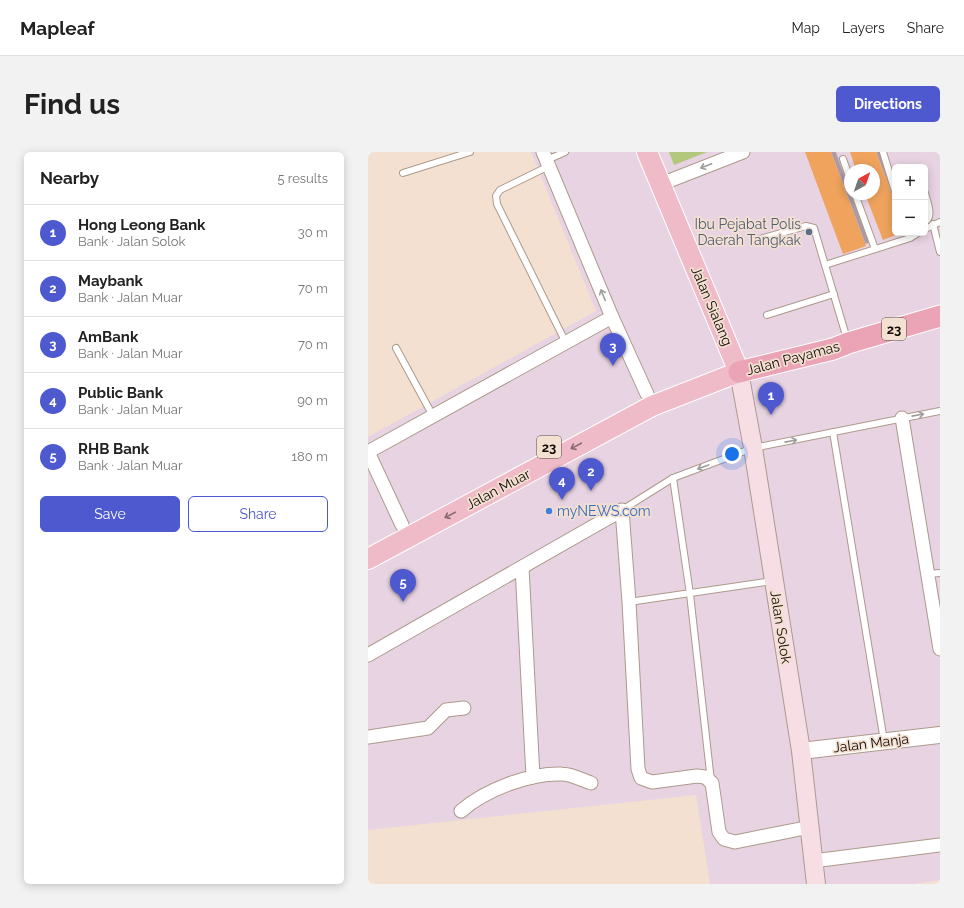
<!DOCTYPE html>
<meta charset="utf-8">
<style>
:root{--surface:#fff;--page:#f2f2f2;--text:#222;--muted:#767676;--line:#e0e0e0;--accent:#4e59cf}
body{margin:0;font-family:Raleway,sans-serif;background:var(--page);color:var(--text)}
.controls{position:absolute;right:12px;top:12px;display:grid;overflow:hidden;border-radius:6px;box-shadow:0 2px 10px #0003}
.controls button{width:36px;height:36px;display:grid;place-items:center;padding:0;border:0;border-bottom:1px solid var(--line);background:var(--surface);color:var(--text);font:20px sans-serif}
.compass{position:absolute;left:476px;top:12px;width:36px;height:36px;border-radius:50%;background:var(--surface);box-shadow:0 2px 10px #0003;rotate:40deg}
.you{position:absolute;left:364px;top:302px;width:14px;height:14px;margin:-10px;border:3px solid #fff;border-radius:50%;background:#1a73e8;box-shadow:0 0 0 6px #1a73e833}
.badge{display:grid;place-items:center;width:26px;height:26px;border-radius:50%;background:var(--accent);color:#fff;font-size:13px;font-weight:700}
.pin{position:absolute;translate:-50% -33px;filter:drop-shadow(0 1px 2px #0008)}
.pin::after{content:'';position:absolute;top:21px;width:14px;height:12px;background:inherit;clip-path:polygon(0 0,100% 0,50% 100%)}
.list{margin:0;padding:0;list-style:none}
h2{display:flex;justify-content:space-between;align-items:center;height:52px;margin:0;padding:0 16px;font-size:17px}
h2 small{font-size:13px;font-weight:400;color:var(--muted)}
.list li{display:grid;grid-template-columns:26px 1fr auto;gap:12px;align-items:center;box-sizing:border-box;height:56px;padding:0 16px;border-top:1px solid var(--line)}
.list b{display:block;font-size:15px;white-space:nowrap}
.list p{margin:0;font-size:13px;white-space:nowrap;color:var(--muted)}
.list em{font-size:13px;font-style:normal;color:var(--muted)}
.actions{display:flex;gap:8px;padding:12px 16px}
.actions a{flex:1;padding:9px 0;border:1px solid var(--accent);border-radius:6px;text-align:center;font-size:14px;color:var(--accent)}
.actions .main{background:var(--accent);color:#fff}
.map{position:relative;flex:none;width:572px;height:732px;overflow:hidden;border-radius:6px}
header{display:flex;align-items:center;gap:24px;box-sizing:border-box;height:56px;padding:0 20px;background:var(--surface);border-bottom:1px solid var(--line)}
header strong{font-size:19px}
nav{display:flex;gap:22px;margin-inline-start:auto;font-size:14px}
.intro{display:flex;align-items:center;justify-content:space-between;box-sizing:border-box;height:96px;padding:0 24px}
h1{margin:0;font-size:28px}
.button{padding:10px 18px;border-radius:6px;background:var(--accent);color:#fff;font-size:14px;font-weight:700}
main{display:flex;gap:24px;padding:0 24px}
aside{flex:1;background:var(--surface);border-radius:6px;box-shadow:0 2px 10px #0003}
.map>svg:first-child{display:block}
.commercial{fill:#e8d3e2;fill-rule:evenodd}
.green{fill:#b2c87d}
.building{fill:#efa35d;filter:url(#shadow)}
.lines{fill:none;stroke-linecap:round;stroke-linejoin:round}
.service-casing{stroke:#ac9a8b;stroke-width:8}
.minor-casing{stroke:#ac9a8b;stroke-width:15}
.tertiary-casing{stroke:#ac9a8b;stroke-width:18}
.secondary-casing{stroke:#ac9a8b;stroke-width:20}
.primary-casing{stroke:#fff;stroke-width:22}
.trunk-casing{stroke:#fff;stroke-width:23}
.service{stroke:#fff;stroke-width:6}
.minor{stroke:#fff;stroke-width:13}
.tertiary{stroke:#fff;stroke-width:16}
.secondary{stroke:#f7dde4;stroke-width:18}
.primary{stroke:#efbbc8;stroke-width:20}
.trunk{stroke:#eaa4b6;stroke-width:21}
.oneway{stroke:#9f9d9b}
.oneway2{stroke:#8b6b71}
.service-dot{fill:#5c6f8a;stroke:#f4e0d1;stroke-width:1.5}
.shop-dot{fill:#3f7fe0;stroke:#f4e0d1;stroke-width:1.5}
.labels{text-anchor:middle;stroke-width:3.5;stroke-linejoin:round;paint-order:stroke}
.shield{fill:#f4e0d1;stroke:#544a43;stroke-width:1}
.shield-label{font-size:13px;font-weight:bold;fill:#100a06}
.service-label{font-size:14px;fill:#4e5e75;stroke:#f4e0d1;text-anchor:end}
.street-label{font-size:14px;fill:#100a06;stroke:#f4e0d1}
.shop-label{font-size:14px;fill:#366cbe;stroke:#f4e0d1;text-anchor:start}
</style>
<header>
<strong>Mapleaf</strong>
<nav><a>Map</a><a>Layers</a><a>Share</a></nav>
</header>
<div class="intro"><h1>Find us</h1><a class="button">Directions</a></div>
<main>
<aside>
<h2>Nearby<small>5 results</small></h2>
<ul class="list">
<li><span class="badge">1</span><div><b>Hong Leong Bank</b><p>Bank · Jalan Solok</p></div><em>30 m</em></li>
<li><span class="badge">2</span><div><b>Maybank</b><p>Bank · Jalan Muar</p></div><em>70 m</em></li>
<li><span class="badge">3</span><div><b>AmBank</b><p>Bank · Jalan Muar</p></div><em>70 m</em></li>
<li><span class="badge">4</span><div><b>Public Bank</b><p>Bank · Jalan Muar</p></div><em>90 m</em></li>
<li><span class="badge">5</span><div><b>RHB Bank</b><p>Bank · Jalan Muar</p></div><em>180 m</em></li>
</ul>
<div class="actions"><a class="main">Save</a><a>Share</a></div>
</aside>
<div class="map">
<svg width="572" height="732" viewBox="0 0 572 732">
<defs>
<filter id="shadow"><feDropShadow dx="3.5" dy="-3.5" stdDeviation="0" flood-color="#0004"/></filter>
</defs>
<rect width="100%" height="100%" fill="#f4e0d1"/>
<path class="commercial" d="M163,0H572V728L545,732H342L328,643L0,678V285L228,159ZM527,15H557V81H527ZM482,18H506V42H482Z"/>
<path class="green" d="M301,0H339L306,13Z"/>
<g class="building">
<path d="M437,0H463L498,94L475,102Z"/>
<path d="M482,0H508L527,50V81H533L515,88L497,42H506V18H488Z"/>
</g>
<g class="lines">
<defs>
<g id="service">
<path d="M515,0L527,39"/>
<path d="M475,7L482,27"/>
<path d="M179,8L197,0"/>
<path d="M181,14L132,38L128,44L129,52L198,191"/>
<path d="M35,21L102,0"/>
<path d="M557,41C559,50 566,64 557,70"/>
<path d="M487,42L507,97"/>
<path d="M565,72L572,100"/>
<path d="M557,77L572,70"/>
<path d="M385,89L438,74L446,76L479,187"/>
<path d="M457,113L542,86L550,81"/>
<path d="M399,163L466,142"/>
<path d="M28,196L65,264"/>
<path d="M465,280L516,589"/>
<path d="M305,326L322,442L343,629"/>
<path d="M254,358L305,326L385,296L572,259"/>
<path d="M559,422L572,421"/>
<path d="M261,450L404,429"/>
</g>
<g id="minor">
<path d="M175,0L244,165L279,242"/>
<path d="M293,32L375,0"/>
<path d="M534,266L572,497"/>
<path d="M0,300L244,165"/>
<path d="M0,300L34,373"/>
<path d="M154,415L165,625"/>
<path d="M0,503L254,358L261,450L270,617L273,626L284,630L329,624L337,625L344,631L351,680L356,687L367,690L442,675"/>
<path d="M0,585L60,576L78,558L96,556"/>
<path d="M93,659C117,638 161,621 194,622C203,622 214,628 223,631"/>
<path d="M445,709L572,693"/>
</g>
<path id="tertiary" d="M433,599L572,583"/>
<path id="secondary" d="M371,220L385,296L433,599L448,732"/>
<path id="primary" d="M0,407L284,254L371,220L279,0"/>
<path id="trunk" d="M371,220L465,197L480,191L572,164"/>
</defs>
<use href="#service" class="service-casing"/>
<use href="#minor" class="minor-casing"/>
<use href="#tertiary" class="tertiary-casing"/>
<use href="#secondary" class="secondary-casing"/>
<use href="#primary" class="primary-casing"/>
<use href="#trunk" class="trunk-casing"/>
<use href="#service" class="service"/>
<use href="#minor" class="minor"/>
<use href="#tertiary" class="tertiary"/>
<use href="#secondary" class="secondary"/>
<use href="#primary" class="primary"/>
<use href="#trunk" class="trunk"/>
</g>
<defs><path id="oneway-shaft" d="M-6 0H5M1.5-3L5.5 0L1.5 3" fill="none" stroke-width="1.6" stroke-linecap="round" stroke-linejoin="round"/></defs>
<g class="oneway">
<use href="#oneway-shaft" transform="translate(338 14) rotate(159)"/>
<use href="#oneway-shaft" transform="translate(235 143) rotate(-112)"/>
<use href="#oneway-shaft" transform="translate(550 263) rotate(-11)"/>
<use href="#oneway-shaft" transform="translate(423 289) rotate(-11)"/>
<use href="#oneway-shaft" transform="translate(335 315) rotate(160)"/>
</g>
<g class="oneway2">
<use href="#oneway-shaft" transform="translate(208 294) rotate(152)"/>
<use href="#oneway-shaft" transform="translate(82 363) rotate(152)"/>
</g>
<circle class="service-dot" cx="441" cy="80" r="4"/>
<circle class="shop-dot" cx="181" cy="359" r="4"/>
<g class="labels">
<g class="shield">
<rect x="514" y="166" width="24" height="22" rx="3"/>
<rect x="169" y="284" width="24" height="22" rx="3"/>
</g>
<g class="shield-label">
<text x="526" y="182">23</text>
<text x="181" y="300">23</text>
</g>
<g class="service-label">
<text x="433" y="77">Ibu Pejabat Polis<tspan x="433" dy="16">Daerah Tangkak</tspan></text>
</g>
<g class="street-label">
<text transform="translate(344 154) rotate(67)" y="5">Jalan Sialang</text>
<text transform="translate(425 206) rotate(-15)" y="5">Jalan Payamas</text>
<text transform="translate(130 337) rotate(-28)" y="5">Jalan Muar</text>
<text transform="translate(413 475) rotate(81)" y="5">Jalan Solok</text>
<text transform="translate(503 591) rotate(-7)" y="5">Jalan Manja</text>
</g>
<g class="shop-label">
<text x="189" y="364">myNEWS.com</text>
</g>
</g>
</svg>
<div class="controls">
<button>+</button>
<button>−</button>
</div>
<svg class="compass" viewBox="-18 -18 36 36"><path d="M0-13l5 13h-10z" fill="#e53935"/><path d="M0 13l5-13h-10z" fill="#767676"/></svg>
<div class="you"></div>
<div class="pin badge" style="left:403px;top:263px">1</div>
<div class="pin badge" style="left:223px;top:339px">2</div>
<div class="pin badge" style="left:245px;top:214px">3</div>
<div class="pin badge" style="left:194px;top:348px">4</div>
<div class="pin badge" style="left:35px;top:450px">5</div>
</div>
</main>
